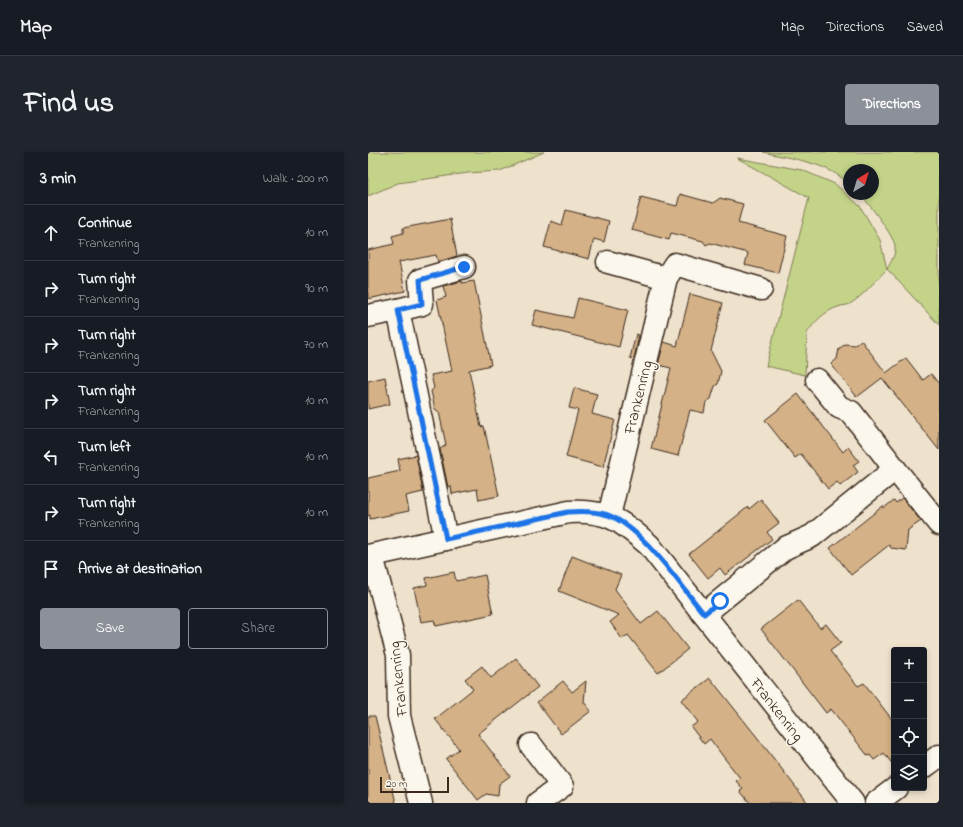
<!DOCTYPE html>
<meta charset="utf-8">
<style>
:root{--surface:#171b24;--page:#20242c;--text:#f1f3f6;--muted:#9ea1a6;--line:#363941;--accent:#8c9099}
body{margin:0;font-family:"Indie Flower",sans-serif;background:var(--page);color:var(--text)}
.controls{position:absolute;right:12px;bottom:12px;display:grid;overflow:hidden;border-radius:4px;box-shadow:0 2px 6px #0003}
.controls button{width:36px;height:36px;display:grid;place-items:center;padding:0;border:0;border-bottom:1px solid var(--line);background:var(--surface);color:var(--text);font:20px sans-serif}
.compass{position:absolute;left:475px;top:12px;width:36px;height:36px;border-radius:50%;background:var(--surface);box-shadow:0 2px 6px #0003;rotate:38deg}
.scale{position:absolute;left:12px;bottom:10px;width:69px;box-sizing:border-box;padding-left:4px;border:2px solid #3b2a1e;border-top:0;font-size:11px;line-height:14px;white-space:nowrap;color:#3b2a1e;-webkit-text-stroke:3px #fbf7ec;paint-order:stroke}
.stop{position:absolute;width:12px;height:12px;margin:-9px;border:3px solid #1a73e8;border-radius:50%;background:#fff}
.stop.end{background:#1a73e8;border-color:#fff;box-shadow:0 1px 4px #0008}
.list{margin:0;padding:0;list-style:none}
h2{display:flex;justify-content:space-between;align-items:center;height:52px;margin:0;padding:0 16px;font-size:17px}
h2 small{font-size:13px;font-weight:400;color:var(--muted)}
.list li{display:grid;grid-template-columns:26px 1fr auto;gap:12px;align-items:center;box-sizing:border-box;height:56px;padding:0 16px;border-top:1px solid var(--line)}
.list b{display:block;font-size:15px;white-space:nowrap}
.list p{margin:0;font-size:13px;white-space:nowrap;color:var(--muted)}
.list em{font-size:13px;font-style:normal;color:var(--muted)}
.actions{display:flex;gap:8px;padding:12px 16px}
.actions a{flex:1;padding:9px 0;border:1px solid var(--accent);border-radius:4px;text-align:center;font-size:14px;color:var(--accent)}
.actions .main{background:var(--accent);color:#fff}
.icon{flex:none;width:22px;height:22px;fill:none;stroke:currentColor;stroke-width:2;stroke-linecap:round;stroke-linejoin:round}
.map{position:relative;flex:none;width:571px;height:651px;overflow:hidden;border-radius:4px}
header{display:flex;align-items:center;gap:24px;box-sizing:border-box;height:56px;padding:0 20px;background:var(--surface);border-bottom:1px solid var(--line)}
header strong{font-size:19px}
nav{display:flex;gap:22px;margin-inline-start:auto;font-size:14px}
.intro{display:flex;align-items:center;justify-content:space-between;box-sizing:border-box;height:96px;padding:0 24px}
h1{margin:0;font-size:28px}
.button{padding:10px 18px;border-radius:4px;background:var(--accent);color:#fff;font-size:14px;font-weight:700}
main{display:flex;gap:24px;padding:0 24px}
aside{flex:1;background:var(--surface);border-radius:4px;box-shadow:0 2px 6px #0003}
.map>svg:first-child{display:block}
.green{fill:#c3d388;stroke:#7f7e53}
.building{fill:#d4b186;stroke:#3b2a1e}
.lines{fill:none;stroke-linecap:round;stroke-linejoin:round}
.minor-casing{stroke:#3b2a1e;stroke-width:25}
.minor{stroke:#fbf7ec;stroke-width:22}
.route{stroke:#1a73e8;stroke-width:5}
.labels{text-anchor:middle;stroke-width:3;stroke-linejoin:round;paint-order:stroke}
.street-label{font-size:16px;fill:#3b2a1e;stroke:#fbf7ec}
</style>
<header>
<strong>Map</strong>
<nav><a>Map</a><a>Directions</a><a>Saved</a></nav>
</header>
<div class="intro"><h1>Find us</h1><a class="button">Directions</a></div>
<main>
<aside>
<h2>3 min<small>Walk · 200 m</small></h2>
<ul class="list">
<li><svg class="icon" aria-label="ahead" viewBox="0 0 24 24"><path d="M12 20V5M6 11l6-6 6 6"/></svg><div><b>Continue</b><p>Frankenring</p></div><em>10 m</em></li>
<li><svg class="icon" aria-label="right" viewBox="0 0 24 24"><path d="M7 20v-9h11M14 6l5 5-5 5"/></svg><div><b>Turn right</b><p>Frankenring</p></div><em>90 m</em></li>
<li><svg class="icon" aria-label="right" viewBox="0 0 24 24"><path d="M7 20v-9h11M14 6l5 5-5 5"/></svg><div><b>Turn right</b><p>Frankenring</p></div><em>70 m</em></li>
<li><svg class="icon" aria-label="right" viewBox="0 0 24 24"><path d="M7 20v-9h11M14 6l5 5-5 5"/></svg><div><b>Turn right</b><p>Frankenring</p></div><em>10 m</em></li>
<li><svg class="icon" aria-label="left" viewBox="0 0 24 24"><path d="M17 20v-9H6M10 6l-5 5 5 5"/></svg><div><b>Turn left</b><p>Frankenring</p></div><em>10 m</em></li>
<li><svg class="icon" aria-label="right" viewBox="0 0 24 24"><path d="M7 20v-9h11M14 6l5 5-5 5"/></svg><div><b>Turn right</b><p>Frankenring</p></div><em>10 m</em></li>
<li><svg class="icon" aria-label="arrive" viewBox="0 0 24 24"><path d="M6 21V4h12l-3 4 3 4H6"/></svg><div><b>Arrive at destination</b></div></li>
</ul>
<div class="actions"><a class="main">Save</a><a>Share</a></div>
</aside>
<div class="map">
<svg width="571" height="651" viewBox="0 0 571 651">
<rect width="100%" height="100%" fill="#efe2cd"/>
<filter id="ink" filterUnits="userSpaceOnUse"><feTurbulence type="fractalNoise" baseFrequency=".025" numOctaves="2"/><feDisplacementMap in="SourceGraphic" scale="8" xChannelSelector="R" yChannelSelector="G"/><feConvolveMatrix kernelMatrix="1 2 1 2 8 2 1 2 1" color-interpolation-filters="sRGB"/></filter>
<g filter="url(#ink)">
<g class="green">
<path d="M0,0H176L132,19L100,21L30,31L0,44Z"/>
<path d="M395,0H571V173L519,117C507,129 496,143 482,152C478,154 474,153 470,155C457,159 447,169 439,181L437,223L398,214L441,46L369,6L434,18L467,32L492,54L512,88L519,117C523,110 528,102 527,94C526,84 499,49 492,42H505V18H481V32C459,10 423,7 395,0Z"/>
</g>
<g class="building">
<path d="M312,42L345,51L352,46L375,52L370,71L419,84L410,121L377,113L380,101L342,91L338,93L335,89L303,81L301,88L264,78L273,45L309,54Z"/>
<path d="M198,58L241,69L236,90L226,87L221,107L176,95L183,69L194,73Z"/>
<path d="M82,67L89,104L70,110L68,103L31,110L37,139L0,147V98L26,92L24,84L35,81V76Z"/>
<path d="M94,129V131L106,129L123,213L101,218L113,275L116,274L131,344L111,348L109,337L84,342L83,334L80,335L72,297L78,293L71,260L67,257L63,239L66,236L63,223L84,219L69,148L78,145L75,134Z"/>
<path d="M322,142L355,151L343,199L353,219L350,232L347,234L343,247L338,250L336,261L322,258L310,304L283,297L303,216L290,213L296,190L309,194Z"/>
<path d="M210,146L260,158L251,195L164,173L168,158L205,166Z"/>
<path d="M268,182L271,183L266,207L262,206Z"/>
<path d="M493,188L518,221L538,206L555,228L563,222L571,232V298L514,226L489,245L463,212L469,207L471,197L477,192L487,193Z"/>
<path d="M17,225L22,252L0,257V229Z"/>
<path d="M206,236L229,242L224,262L247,268L235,315L198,305L210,258L201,256Z"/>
<path d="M430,242L475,300L480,295L491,309L485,313L490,320L472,334L469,330L460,337L433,302L427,306L397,268Z"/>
<path d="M48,303L55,340L38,344L41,359L2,367V363L0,364V326L32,319L30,307Z"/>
<path d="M534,346L553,369L540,378L538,398L523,396L521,393L483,423L462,396L515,354L516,356L526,348L528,351Z"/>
<path d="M393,347L411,371L399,380L404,387L357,423L352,416L340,426L321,402L380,355L381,357Z"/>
<path d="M204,404L253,423L247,437L273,472L290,459L320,497L290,521L260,483L254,487L242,470L251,463L191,439Z"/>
<path d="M86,420L88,429L117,423L125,462L68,474L66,468L53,470L46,436L59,433L58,426Z"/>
<path d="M430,448L452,476L458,472L473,491L462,499L490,534L496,531L526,570V614L516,601L506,608L502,603L500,604L463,557L458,561L393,477Z"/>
<path d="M148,506L170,535L110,582L142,624L131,632L130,644L118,642L110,648L78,607L91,597L67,567L105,537L97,527L114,514L123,526Z"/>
<path d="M342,526L389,585L440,651H382L372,639L375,637L368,629L372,626L357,607L342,587L336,592L323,575L330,570L313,548Z"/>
<path d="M195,529L204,540L218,529L216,550L223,559L193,582L169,550Z"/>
<path d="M0,564H7L28,651H0Z"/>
</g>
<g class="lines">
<defs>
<g id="minor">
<path d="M240,110L298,126"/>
<path d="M30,158L54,152L52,128L96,115"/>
<path d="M0,164L30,158L78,387"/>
<path d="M527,317L571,372"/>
<path d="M241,364L298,126L307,112L393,137"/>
<path d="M0,404L201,360C240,358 252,368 281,393L485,651"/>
<path d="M4,404L30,503L31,564L53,651"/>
<path d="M336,462L417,396L444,384L527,317L483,260L471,255L449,228"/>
<path d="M163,593L194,634L170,651"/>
<path d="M556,615L571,604"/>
<path d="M508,651L528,636"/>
</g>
</defs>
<use href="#minor" class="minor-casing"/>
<use href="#minor" class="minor"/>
</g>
</g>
<g class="lines" filter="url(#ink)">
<path class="route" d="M96,115L52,128L54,152L30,158L78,387L200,360C214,359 227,359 240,363C275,376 312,433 336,462L352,449"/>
</g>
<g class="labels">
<g class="street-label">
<text transform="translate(269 245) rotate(-76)" y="6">Frankenring</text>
<text transform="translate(29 527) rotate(-96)" y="6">Frankenring</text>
<text transform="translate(410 557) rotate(52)" y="6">Frankenring</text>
</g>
</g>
</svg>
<div class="controls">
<button>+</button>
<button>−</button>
<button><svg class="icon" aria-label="locate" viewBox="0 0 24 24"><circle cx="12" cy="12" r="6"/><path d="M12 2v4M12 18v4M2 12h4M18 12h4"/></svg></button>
<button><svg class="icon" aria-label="layers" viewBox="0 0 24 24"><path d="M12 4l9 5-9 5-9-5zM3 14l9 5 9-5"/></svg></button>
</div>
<svg class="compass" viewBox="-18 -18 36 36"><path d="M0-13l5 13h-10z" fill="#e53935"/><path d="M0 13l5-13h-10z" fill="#9ea1a6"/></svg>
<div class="scale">20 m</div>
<div class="stop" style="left:352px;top:449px"></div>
<div class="stop end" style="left:96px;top:115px"></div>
</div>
</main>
